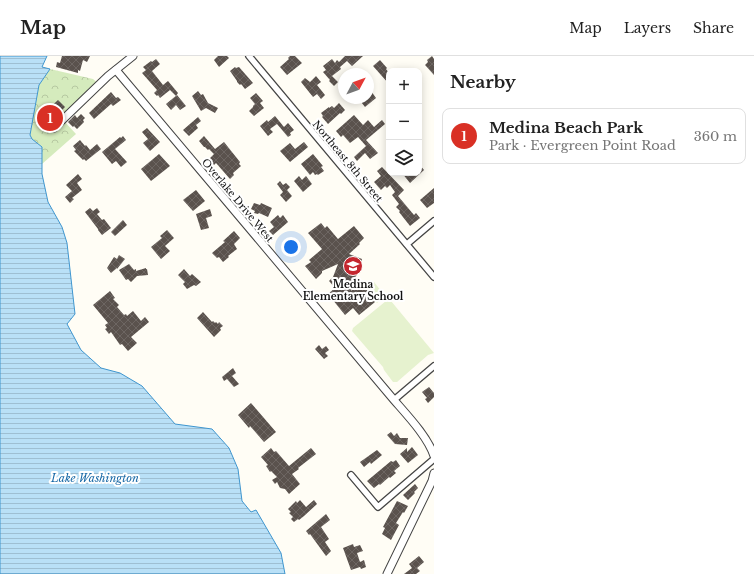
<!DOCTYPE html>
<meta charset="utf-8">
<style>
:root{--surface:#fff;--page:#f2f2f2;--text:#222;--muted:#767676;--line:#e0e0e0;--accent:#d93025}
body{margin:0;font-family:"Libre Baskerville",serif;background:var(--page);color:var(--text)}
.controls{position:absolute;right:12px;top:12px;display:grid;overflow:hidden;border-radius:8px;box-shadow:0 2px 10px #0003}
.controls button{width:36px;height:36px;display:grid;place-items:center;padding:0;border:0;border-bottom:1px solid var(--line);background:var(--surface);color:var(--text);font:20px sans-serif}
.compass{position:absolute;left:338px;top:12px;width:36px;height:36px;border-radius:50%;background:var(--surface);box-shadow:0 2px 10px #0003;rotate:49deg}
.you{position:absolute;left:291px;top:191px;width:14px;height:14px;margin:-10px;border:3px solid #fff;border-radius:50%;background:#1a73e8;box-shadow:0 0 0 6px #1a73e833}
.badge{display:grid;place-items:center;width:26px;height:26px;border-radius:50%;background:var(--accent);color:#fff;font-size:13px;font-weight:700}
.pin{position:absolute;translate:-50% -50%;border:2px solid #fff;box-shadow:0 1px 4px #0006}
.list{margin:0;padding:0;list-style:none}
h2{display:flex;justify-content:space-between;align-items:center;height:52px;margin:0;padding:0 16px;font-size:17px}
h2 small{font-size:13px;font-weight:400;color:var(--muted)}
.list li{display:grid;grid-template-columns:26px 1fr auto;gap:12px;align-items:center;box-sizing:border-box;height:56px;margin:0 8px 8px;padding:0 8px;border:1px solid var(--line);border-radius:8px}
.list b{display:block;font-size:15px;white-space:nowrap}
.list p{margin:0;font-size:13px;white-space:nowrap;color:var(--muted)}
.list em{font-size:13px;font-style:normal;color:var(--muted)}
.icon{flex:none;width:22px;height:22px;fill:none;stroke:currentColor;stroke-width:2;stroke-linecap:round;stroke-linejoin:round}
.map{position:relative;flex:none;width:434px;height:518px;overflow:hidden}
header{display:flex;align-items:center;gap:24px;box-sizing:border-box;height:56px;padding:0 20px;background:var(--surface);border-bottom:1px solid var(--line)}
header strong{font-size:19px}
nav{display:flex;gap:22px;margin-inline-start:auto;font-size:14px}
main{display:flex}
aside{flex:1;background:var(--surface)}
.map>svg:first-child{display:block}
.park{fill:url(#park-crowns)}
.pitch{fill:#e6f2cf}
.water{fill:url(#water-rules);stroke:#3f96cf}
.building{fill:url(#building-cross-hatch)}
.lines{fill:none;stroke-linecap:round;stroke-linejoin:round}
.minor-casing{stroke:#444;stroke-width:8}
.tertiary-casing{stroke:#444;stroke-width:9}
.minor{stroke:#fff;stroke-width:5.5}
.tertiary{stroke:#fff;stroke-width:7}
.labels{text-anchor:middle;stroke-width:4;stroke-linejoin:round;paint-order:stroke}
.street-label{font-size:10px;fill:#111;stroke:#fff}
.poi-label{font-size:10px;font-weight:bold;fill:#111;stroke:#fff}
.water-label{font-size:11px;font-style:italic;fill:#1768a6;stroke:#fff}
</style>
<header>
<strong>Map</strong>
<nav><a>Map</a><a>Layers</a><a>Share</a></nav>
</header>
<main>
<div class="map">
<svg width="434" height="518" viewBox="0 0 434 518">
<defs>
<pattern id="park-crowns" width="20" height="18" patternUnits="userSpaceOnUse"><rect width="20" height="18" fill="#d5ebbd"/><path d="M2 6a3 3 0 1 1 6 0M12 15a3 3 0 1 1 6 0" fill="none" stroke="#b6c8a1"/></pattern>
<pattern id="water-rules" width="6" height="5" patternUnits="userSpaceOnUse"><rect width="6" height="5" fill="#b9e0f7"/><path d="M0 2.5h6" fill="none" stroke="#9ebfd3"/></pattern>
<pattern id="building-cross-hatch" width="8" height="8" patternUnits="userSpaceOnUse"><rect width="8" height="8" fill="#5a524d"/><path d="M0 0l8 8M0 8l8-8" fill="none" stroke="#6d6662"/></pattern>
</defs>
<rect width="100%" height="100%" fill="#fffdf5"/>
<path class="park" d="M50,13L93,23L101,30L64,65L76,78L42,108V93L32,83L30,79L39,29Z"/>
<g class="pitch">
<path d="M374,226L385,240L377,247L365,233Z"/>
<path d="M386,245H391L434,297L428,299L397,326H393L384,314L383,311L352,275L353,272Z"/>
</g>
<path class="water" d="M0,0H47L42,11L50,13L39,29L30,79L32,83L42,91V118L48,146L62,171L67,187L75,258L67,268L81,294L101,312L120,317L142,330L175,368L212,373L229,392L238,413L242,445L251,456L256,454L281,497L285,518H0Z"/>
<g class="building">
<path d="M62,0H90L87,6L83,4L80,15L78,14V17L56,11L57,6L60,7Z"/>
<path d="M218,0H227L229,2L219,11L214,4Z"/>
<path d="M290,0H295L302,7L287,19L280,11L289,3L288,2Z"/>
<path d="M345,0H363L352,10L347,5L340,11L341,13L332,20L338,26L334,30L329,25L330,24L323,16L326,14L323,10L332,3L335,7L337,4L339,6Z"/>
<path d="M432,0L434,3V19L425,9L428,6L427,4Z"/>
<path d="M156,3L160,8L152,15L163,29L168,25L178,37L176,40L170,34L160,42L158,39L157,40L154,37L157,34L142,17L146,14L143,11L151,5L152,6Z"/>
<path d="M380,4L387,12L386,13L389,17V28L373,10Z"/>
<path d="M235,11L236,12L239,11L253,27L245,33L241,28L240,29L237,26V25L230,15Z"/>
<path d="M316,20L321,26L317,29L325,39L321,43L317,38L313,41L301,26L305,22L310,26Z"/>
<path d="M198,35L201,39L203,38L208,47L218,52L215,57L206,52L201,55L192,40Z"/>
<path d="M371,35L376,42L365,51L358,42H368V38Z"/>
<path d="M111,36L116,42L118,41L121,44L113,50L111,48L94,63L89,57Z"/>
<path d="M256,37L263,45L260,47L264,52L254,60L249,55L253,51V50L255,48L250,42Z"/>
<path d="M177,39L186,50L180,54L176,49L171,54L166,48Z"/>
<path d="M58,44L65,51L49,67L42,59Z"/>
<path d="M339,47L345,54L341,58L340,57L328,68L322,61L323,60L321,57L329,51V52L332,50L334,52Z"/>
<path d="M81,58L85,62L83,64L84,66L77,73L74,70L73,71L68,66L75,59L77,62Z"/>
<path d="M354,59L363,69L368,64L374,71L382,64L385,68L366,84L378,97L370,103L365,97L357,105L354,101L366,90L358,81L350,87L343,79L341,81L336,75Z"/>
<path d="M275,60L284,71L288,67L294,74L290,77L291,79L288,81L277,68L270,73L273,76L268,80L260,70L267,64L268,66Z"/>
<path d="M198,61L201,65L196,69L198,72L189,80L183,74Z"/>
<path d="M147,72L160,86L150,95L143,87L148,83L142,76Z"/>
<path d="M123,80L126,84L115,93L127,106L121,111L116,105L112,108L102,96L120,81L121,82Z"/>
<path d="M204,80L215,93L224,86L240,106L239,108L241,110L233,117L234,119L230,123L216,107L214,109L209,103L214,98L209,93L208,94L205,91H204L199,85Z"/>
<path d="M80,84L85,90L86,89L90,94L97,88L101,93L86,105L84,103L83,104L74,95L76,94L73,90Z"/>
<path d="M304,86L308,91L290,106L280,95L290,87L295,93Z"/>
<path d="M159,98L170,110L151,125L141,113Z"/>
<path d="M313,98L323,110L321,111L324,115L318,119L317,118L315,119L313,116L310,119L301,108Z"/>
<path d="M419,108L424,114L410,127L402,117H419Z"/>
<path d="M382,111L404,134L398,140L414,159L416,157L420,162L410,170L399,156L400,155L396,151L399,148L392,139L395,136L390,129L387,132L385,130L381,134L374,126L381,120L377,115Z"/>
<path d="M78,118L82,123L77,127L82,134L72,142L74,143L70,147L65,141L72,135L66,129Z"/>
<path d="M299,120L302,124L306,120L312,128L303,136L294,125Z"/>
<path d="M280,125L283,129L286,127L290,131L287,134L292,140L286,146L280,139L283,136L277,128Z"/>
<path d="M434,132V147L427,152L420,144Z"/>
<path d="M196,134L205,145L193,155L183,144Z"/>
<path d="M254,147L260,149L261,147L272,152L268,161L259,157L258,158L254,157L255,155L251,153Z"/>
<path d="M90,152L93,155L97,152L100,156L97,158L102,164L104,163L111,172L102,179L98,174V173L85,156Z"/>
<path d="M210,153L212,160L206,162L209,172L201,174L196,158Z"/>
<path d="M278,159L280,162L283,159L288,166L273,179L269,175L274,171L270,166Z"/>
<path d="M123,164L127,169L115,180L111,176Z"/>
<path d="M321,167L325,172L327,170L338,183L354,170L364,182L359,187L360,188L349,198L362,203L351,235L361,226L368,235L367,236L375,246L359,259L353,252L345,259L328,238L335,232L329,225L333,221L338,208L322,215V217L316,223L305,210L311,206L309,204L322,193L308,177Z"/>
<path d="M167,174L174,182L165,190L170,195L161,203L151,191L162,182L160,180Z"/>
<path d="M234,175L240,182L234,188L237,193L228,200L229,201L223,206L219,201L217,202L212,197L225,186L223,185Z"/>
<path d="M119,199L125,203L117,213V212L111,217L107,212L114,201L117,203Z"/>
<path d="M129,208L134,214L136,213V215L146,212V213H147L148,219L137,220L131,226L128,223L126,224L119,214Z"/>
<path d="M184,213L190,220L192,218L201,226L196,230L194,229L187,233L183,228L185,226L178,219Z"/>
<path d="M110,235L115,242L113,243L119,249L117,251L124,259L126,258L127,260L133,255L141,265L145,261L149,266L131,281L137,287L128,295L122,288L120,289L111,276L109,278L105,273L107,272L105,269L108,267L93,249Z"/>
<path d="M203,256L212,266L213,265L215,267L216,266L218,268L219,266L223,270L220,272L221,274L214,281L197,262Z"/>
<path d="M319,289L322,293L326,290L329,294L325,297L328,300L324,303L315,293Z"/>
<path d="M233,312L236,317L232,320L239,328L234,331L227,323L224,325L222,321Z"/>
<path d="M429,331L434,337V341L428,347L425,343L427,342L422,336Z"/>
<path d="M251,347L276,376L264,386L250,370L249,372L238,359Z"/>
<path d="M391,376L394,380L397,377L400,382H408L407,389L395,388L387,379Z"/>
<path d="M412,391L418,399L408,407L400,398L407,392V396Z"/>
<path d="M271,392L274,396L276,395L289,410L311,392L316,398L298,412L299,413L292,418L300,428L289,438L285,433L280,432L277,426L275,428L272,424L277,421L271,415L270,416L266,410L268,409L261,401Z"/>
<path d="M377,394L382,399L371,408L370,406L364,411L360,406Z"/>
<path d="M396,404L400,410L394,415L396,417L390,422L389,421L380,429L379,428L374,432L367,425L391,405L393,406Z"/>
<path d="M415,428L418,432L414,436L415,437L408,444L403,439Z"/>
<path d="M300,444L306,451L314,444L317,448L304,460L299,464L298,463L294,466L291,463L293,461L289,457L291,456L288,453L296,445L297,447Z"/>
<path d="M397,445L408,450L404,457L403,456L396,467L399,469L391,484L382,478L385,472L383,471Z"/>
<path d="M326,458L330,464L321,471L329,483L325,486L331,495L326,500L310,478L309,479L306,475Z"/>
<path d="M353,488L354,491L360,489L363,495L357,497L360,506L364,504L366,511L361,513L360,511L351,514L343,492Z"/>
<path d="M419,500L424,506L417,512L420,515L416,518H404L412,512L409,508Z"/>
</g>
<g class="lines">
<defs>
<g id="minor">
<path d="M249,0L434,221"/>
<path d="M407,188L434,165"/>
<path d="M394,344L434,310"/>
<path d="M351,419L378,451L434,403"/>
</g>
<g id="tertiary">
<path d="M116,14L394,344C407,359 428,381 434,400"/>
<path d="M54,72L108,20L133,0"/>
<path d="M387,518L432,425L434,417"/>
</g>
</defs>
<use href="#minor" class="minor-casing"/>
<use href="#tertiary" class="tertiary-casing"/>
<use href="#minor" class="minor"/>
<use href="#tertiary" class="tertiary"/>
</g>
<defs>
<symbol id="school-disc" viewBox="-11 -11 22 22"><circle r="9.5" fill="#c4262e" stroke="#fff"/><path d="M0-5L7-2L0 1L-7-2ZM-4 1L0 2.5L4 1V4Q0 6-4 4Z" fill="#fff"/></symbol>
</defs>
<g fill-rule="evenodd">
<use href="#school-disc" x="342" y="199" width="22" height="22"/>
</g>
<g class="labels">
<g class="street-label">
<text transform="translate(348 105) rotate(50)" y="4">Northeast 8th Street</text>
<text transform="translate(238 144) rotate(50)" y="4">Overlake Drive West</text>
</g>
<g class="poi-label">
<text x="353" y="232">Medina<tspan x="353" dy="12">Elementary School</tspan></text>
</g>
<g class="water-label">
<text x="95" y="426">Lake Washington</text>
</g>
</g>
</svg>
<div class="controls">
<button>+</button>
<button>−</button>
<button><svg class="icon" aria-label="layers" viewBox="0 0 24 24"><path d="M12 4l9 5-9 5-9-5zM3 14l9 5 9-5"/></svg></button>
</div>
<svg class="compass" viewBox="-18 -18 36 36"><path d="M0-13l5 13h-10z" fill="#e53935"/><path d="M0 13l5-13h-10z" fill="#767676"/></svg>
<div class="you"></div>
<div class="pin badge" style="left:50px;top:62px">1</div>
</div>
<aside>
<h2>Nearby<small></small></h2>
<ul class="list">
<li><span class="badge">1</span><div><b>Medina Beach Park</b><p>Park · Evergreen Point Road</p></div><em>360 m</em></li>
</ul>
</aside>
</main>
